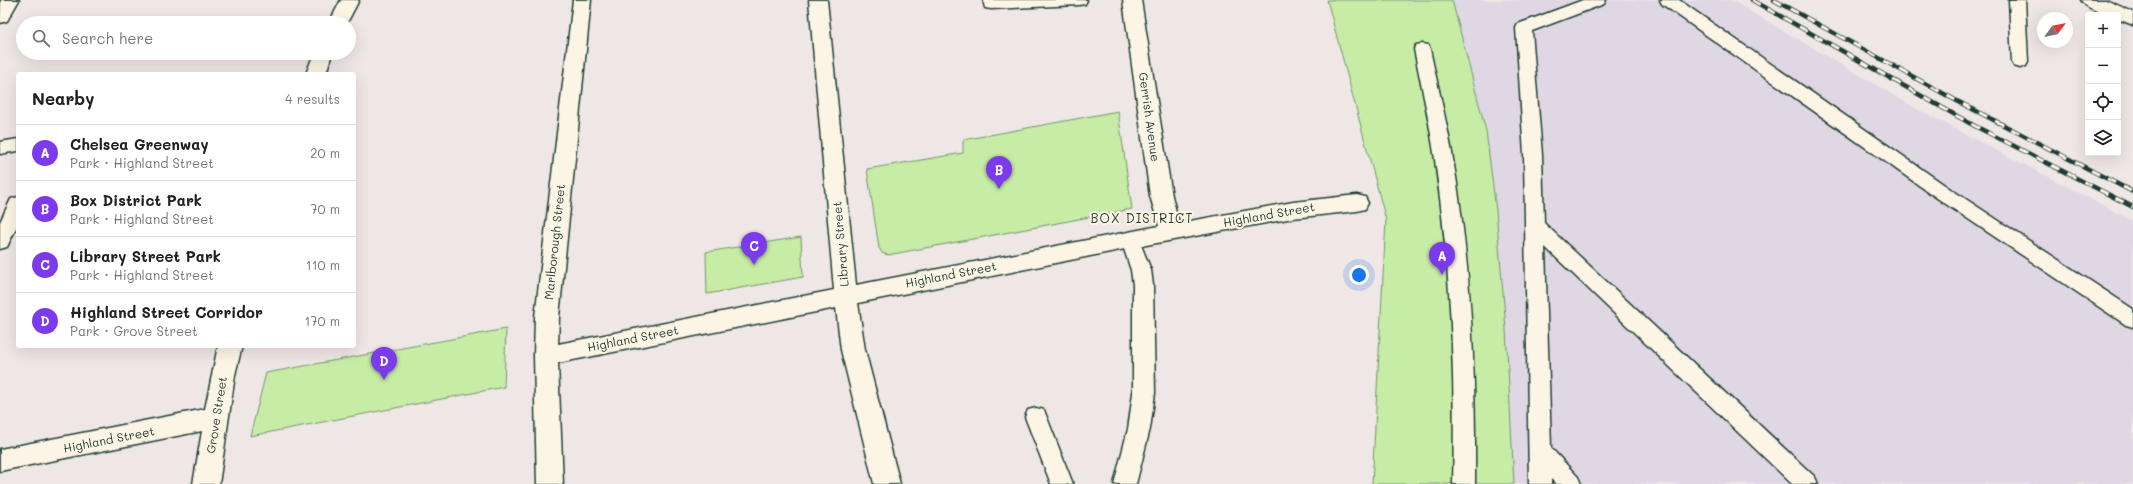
<!DOCTYPE html>
<meta charset="utf-8">
<style>
:root{--surface:#fff;--page:#f6f6f6;--text:#202124;--muted:#757577;--line:#e0e0e0;--accent:#7c3aed}
body{margin:0;font-family:Mali,sans-serif;background:var(--page);color:var(--text)}
.controls{position:absolute;right:12px;top:12px;display:grid;overflow:hidden;border-radius:4px;box-shadow:0 4px 16px #0002}
.controls button{width:36px;height:36px;display:grid;place-items:center;padding:0;border:0;border-bottom:1px solid var(--line);background:var(--surface);color:var(--text);font:20px sans-serif}
.compass{position:absolute;left:2037px;top:12px;width:36px;height:36px;border-radius:50%;background:var(--surface);box-shadow:0 4px 16px #0002;rotate:58deg}
.you{position:absolute;left:1359px;top:275px;width:14px;height:14px;margin:-10px;border:3px solid #fff;border-radius:50%;background:#1a73e8;box-shadow:0 0 0 6px #1a73e833}
.badge{display:grid;place-items:center;width:26px;height:26px;border-radius:50%;background:var(--accent);color:#fff;font-size:13px;font-weight:700}
.pin{position:absolute;translate:-50% -33px;filter:drop-shadow(0 1px 2px #0008)}
.pin::after{content:'';position:absolute;top:21px;width:14px;height:12px;background:inherit;clip-path:polygon(0 0,100% 0,50% 100%)}
.list{margin:0;padding:0;list-style:none}
h2{display:flex;justify-content:space-between;align-items:center;height:52px;margin:0;padding:0 16px;font-size:17px}
h2 small{font-size:13px;font-weight:400;color:var(--muted)}
.list li{display:grid;grid-template-columns:26px 1fr auto;gap:12px;align-items:center;box-sizing:border-box;height:56px;padding:0 16px;border-top:1px solid var(--line)}
.list b{display:block;font-size:15px;white-space:nowrap}
.list p{margin:0;font-size:13px;white-space:nowrap;color:var(--muted)}
.list em{font-size:13px;font-style:normal;color:var(--muted)}
.icon{flex:none;width:22px;height:22px;fill:none;stroke:currentColor;stroke-width:2;stroke-linecap:round;stroke-linejoin:round}
.map{position:relative;flex:none;width:2133px;height:484px;overflow:hidden}
.search{position:absolute;background:var(--surface);box-shadow:0 4px 16px #0002;left:16px;top:16px;width:340px;height:44px;display:flex;align-items:center;gap:10px;box-sizing:border-box;padding:0 14px;border-radius:22px;color:var(--muted);font-size:15px}
.panel{position:absolute;background:var(--surface);box-shadow:0 4px 16px #0002;left:16px;top:72px;width:340px;height:276px;border-radius:4px}
.map>svg:first-child{display:block}
.built{fill:#dfd7e4}
.green{fill:#c7eca6;stroke:#73946d}
.lines{fill:none;stroke-linecap:round;stroke-linejoin:round}
.service-casing{stroke:#1f3d34;stroke-width:3}
.minor-casing{stroke:#1f3d34;stroke-width:3}
.tertiary-casing{stroke:#1f3d34;stroke-width:3}
.service{fill:#fcf5e5;fill-rule:evenodd}
.minor{fill:#fcf5e5;fill-rule:evenodd}
.tertiary{fill:#fcf5e5;fill-rule:evenodd}
.rail-casing{stroke:#1f3d34;stroke-width:4.5}
.rail{stroke:#fcf5e5;stroke-width:3;stroke-dasharray:9;stroke-linecap:butt}
.labels{text-anchor:middle;stroke-width:4;stroke-linejoin:round;paint-order:stroke}
.street-label{font-size:12px;fill:#1f3d34;stroke:#fcf5e5}
.neighbourhood-label{font-size:13px;letter-spacing:1px;fill:#1f3d34;stroke:#fcf5e5}
</style>
<div class="map">
<svg width="2133" height="484" viewBox="0 0 2133 484">
<rect width="100%" height="100%" fill="#efe7e5"/>
<filter id="ink" filterUnits="userSpaceOnUse"><feTurbulence type="fractalNoise" baseFrequency=".025" numOctaves="2"/><feDisplacementMap in="SourceGraphic" scale="8" xChannelSelector="R" yChannelSelector="G"/><feConvolveMatrix kernelMatrix="1 2 1 2 8 2 1 2 1" color-interpolation-filters="sRGB"/></filter>
<g filter="url(#ink)">
<path class="built" d="M1452,0H1731L1919,110L2133,221V484H1514L1506,329L1496,210L1486,131Z"/>
<g class="green">
<path d="M1327,0H1452L1486,131L1496,210L1506,329L1514,484H1372L1386,220Z"/>
<path d="M1118,111L1132,209L888,255L882,253L879,248L867,169L963,153V140Z"/>
<path d="M801,237L803,277L707,294L706,252Z"/>
<path d="M506,329L504,387L250,436L266,373Z"/>
</g>
<g class="lines">
<defs>
<g id="service">
<path d="M983,0H1087L1085,4L1079,5L991,9L985,8Z"/>
<path d="M1583,0H1606L1604,4L1532,31L1542,155L1544,223L1815,477L1818,484H1792L1545,247L1551,448L1578,477L1581,484H1556L1551,479V484H1529L1524,155L1516,28L1518,24Z"/>
<path d="M1660,0H1679L1949,188L2133,309V327L2126,325L1937,198L1662,4Z"/>
<path d="M2009,0H2025L2028,62L2026,66L2020,68L2014,66L2012,62Z"/>
<path d="M1422,44L1428,45L1430,49C1437,83 1446,118 1452,153C1471,261 1476,374 1475,484H1453C1456,374 1450,262 1434,153C1429,119 1421,84 1414,49L1416,45Z"/>
<path d="M18,139V151L0,154V142Z"/>
<path d="M18,197V224L7,247L0,249V222L11,199Z"/>
<path d="M1130,233L1137,235L1151,270L1153,285L1155,393L1150,429L1136,484H1114L1128,429L1133,393V285L1131,270L1121,240L1123,235Z"/>
<path d="M1036,408L1044,410L1073,484H1051L1025,417L1028,410Z"/>
</g>
<g id="minor">
<path d="M1,0H19L7,21L0,23Z"/>
<path d="M341,0H359L347,23H329Z"/>
<path d="M573,0H591L559,317L558,344L834,290L809,0H827L856,285L1159,226L1150,196L1123,0H1141L1172,196L1179,223L1293,202L1357,195L1365,197L1368,203L1365,209L1357,211L1293,218L1130,248L858,303L865,350L900,484H874L841,350L836,308L558,363L563,484H537L534,356L535,317Z"/>
<path d="M314,53H332L326,74H306Z"/>
<path d="M218,346H242L235,375L219,484H193L202,431L0,471V449L205,409Z"/>
</g>
<path id="tertiary" d="M2081,0H2106L2133,12V25L2118,19V15C2107,15 2087,10 2081,0Z"/>
</defs>
<use href="#service" class="service-casing"/>
<use href="#minor" class="minor-casing"/>
<use href="#tertiary" class="tertiary-casing"/>
<use href="#service" class="service"/>
<use href="#minor" class="minor"/>
<use href="#tertiary" class="tertiary"/>
<defs>
<g id="rail">
<path d="M1752,0L1973,125L2133,207"/>
<path d="M1774,0L1957,101L2133,192"/>
</g>
</defs>
<use href="#rail" class="rail-casing"/>
<use href="#rail" class="rail"/>
</g>
</g>
<g class="labels">
<g class="street-label">
<text transform="translate(1149 117) rotate(82)" y="4">Gerrish Avenue</text>
<text transform="translate(1269 215) rotate(-10)" y="4">Highland Street</text>
<text transform="translate(555 242) rotate(-84)" y="4">Marlborough Street</text>
<text transform="translate(841 244) rotate(-95)" y="4">Library Street</text>
<text transform="translate(951 275) rotate(-11)" y="4">Highland Street</text>
<text transform="translate(633 339) rotate(-11)" y="4">Highland Street</text>
<text transform="translate(217 415) rotate(-81)" y="4">Grove Street</text>
<text transform="translate(109 440) rotate(-11)" y="4">Highland Street</text>
</g>
<g class="neighbourhood-label">
<text x="1142" y="223">BOX DISTRICT</text>
</g>
</g>
</svg>
<div class="controls">
<button>+</button>
<button>−</button>
<button><svg class="icon" aria-label="locate" viewBox="0 0 24 24"><circle cx="12" cy="12" r="6"/><path d="M12 2v4M12 18v4M2 12h4M18 12h4"/></svg></button>
<button><svg class="icon" aria-label="layers" viewBox="0 0 24 24"><path d="M12 4l9 5-9 5-9-5zM3 14l9 5 9-5"/></svg></button>
</div>
<svg class="compass" viewBox="-18 -18 36 36"><path d="M0-13l5 13h-10z" fill="#e53935"/><path d="M0 13l5-13h-10z" fill="#757577"/></svg>
<div class="you"></div>
<div class="pin badge" style="left:1442px;top:275px">A</div>
<div class="pin badge" style="left:999px;top:189px">B</div>
<div class="pin badge" style="left:754px;top:265px">C</div>
<div class="pin badge" style="left:384px;top:380px">D</div>
<div class="search"><svg class="icon" aria-label="search" viewBox="0 0 24 24"><circle cx="10" cy="10" r="6"/><path d="M15 15l6 6"/></svg>Search here</div>
<section class="panel">
<h2>Nearby<small>4 results</small></h2>
<ul class="list">
<li><span class="badge">A</span><div><b>Chelsea Greenway</b><p>Park · Highland Street</p></div><em>20 m</em></li>
<li><span class="badge">B</span><div><b>Box District Park</b><p>Park · Highland Street</p></div><em>70 m</em></li>
<li><span class="badge">C</span><div><b>Library Street Park</b><p>Park · Highland Street</p></div><em>110 m</em></li>
<li><span class="badge">D</span><div><b>Highland Street Corridor</b><p>Park · Grove Street</p></div><em>170 m</em></li>
</ul>
</section>
</div>
